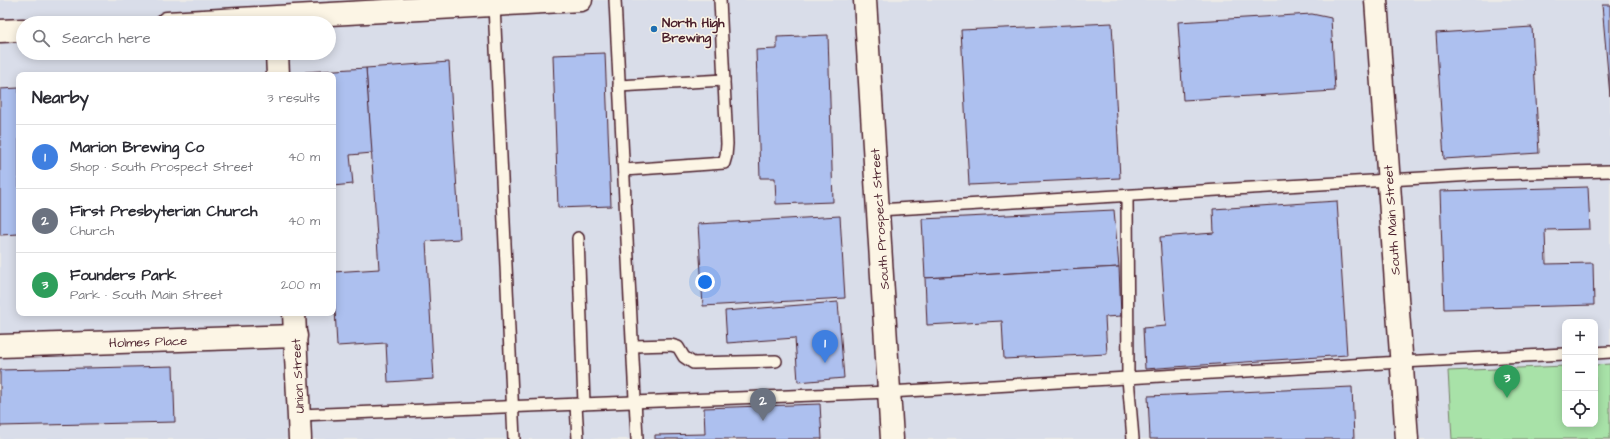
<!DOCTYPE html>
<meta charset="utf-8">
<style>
:root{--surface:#fff;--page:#f7f7f7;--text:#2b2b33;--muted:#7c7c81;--line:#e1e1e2;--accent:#b45309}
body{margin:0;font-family:"Architects Daughter",sans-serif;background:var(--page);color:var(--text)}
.controls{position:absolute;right:12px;bottom:12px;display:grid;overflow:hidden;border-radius:8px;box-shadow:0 2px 10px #0003}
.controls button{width:36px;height:36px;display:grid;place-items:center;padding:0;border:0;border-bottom:1px solid var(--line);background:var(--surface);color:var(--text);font:20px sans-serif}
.you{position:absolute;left:705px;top:282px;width:14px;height:14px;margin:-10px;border:3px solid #fff;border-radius:50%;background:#1a73e8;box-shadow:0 0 0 6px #1a73e833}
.badge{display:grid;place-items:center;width:26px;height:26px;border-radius:50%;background:var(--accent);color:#fff;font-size:13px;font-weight:700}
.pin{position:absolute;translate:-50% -33px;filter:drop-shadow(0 1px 2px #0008)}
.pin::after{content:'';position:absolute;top:21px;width:14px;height:12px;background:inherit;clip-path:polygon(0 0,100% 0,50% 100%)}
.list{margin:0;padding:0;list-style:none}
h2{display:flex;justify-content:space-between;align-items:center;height:52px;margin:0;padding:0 16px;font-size:17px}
h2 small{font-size:13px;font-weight:400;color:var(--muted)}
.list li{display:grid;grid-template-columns:26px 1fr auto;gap:12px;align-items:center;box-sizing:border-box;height:64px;padding:0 16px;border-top:1px solid var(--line)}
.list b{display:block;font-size:15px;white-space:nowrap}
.list p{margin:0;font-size:13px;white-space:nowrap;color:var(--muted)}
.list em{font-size:13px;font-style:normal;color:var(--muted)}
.icon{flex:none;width:22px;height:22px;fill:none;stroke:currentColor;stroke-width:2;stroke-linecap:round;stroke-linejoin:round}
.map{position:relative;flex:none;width:1610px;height:439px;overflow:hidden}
.search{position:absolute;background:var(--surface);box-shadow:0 2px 10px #0003;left:16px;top:16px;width:320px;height:44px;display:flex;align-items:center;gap:10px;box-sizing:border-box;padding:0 14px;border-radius:22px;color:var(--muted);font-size:15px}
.panel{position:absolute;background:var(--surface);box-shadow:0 2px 10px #0003;left:16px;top:72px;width:320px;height:244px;border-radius:8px}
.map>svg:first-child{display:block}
.built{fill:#d9dde9;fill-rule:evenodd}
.green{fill:#a8e2a8;stroke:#79806a}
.building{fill:#adc0ef;stroke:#4a1f2b}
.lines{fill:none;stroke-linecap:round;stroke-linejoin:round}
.lane-casing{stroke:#4a1f2b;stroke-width:14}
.street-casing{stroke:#4a1f2b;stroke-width:25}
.secondary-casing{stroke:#4a1f2b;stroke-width:25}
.primary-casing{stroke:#4a1f2b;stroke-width:25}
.lane{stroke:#fcf5e5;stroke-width:11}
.street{stroke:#fcf5e5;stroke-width:22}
.secondary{stroke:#fcf5e5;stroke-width:22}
.primary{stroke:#fcf5e5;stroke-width:22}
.poi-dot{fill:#1f6fb2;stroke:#fcf5e5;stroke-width:1.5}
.labels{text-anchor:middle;stroke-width:3;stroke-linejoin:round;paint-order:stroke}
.poi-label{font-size:13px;font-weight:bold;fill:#4a1f2b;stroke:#fcf5e5;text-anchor:start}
.street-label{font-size:13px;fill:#4a1f2b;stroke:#fcf5e5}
</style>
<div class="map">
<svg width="1610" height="439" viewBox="0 0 1610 439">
<rect width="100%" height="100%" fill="#eceae7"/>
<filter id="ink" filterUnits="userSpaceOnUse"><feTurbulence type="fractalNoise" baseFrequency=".025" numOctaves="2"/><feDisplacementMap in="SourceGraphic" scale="8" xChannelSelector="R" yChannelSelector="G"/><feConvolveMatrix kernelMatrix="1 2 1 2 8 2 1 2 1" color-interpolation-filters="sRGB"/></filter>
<g filter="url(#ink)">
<path class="built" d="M0,0H1610V439H0ZM23,23H329V53H23ZM19,75H333V313H19ZM1565,322H1595V424H1565Z"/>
<path class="green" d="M1610,364V439H1452L1448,371L1565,366V424H1595V365Z"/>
<g class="building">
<path d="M1602,5H1610V96Z"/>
<path d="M1312,14L1331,18L1335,91L1183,100L1178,22Z"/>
<path d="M1112,23L1120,178L969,185L961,30Z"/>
<path d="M1532,27L1539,153L1444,159L1436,33Z"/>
<path d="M828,35L833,202L776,204L775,178H760L756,50L777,49V37Z"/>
<path d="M605,53L611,206L558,208L553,55Z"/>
<path d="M449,62L460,239L426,241L434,379L388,382L386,343L337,346L333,272L379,269L366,68Z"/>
<path d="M366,68L372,153L350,155L353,184L333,186V75H305V72Z"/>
<path d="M19,88V234L0,235V89Z"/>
<path d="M1588,187L1590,229L1545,230L1546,264L1593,263L1594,305L1444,309L1440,191Z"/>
<path d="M1337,201L1347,355L1145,369L1143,328L1166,326L1160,237L1214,233L1213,209Z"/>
<path d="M1114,210L1119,267L925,278L922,219Z"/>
<path d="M840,216L845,298L703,306L698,224Z"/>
<path d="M1119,267L1121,316L1105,317L1107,354L1004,359L1002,321L927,325L925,278Z"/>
<path d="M838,302L844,378L798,382L795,338L727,343L725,311Z"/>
<path d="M173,366L175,422L0,426V370Z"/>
<path d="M1352,387L1354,439H1150L1148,396Z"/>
<path d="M820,404L822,439H655V435L705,434L704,408Z"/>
</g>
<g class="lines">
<defs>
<g id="lane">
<path d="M615,0L637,439"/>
<path d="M494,5L514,439"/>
<path d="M619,86L724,80"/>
<path d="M624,170L724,163L726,156L727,144L720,0"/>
<path d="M1127,196L1128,378L1133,439"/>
<path d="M878,210L1491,174L1610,171"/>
<path d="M578,238L584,404"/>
<path d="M633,346L671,345L678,347L684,357L693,363L776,361"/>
<path d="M1595,353L1610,352"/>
<path d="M576,405L578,439"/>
<path d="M299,415L889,392L1401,362L1565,354"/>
</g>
<g id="street">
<path d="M277,53L278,75"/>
<path d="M294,313L300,439"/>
<path d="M0,346L296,336"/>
</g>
<path id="secondary" d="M1376,0L1407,439"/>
<g id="primary">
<path d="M865,0L892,439"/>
<path d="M167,23L581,0"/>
<path d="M0,31L23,30"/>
</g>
</defs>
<use href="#lane" class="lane-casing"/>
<use href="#street" class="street-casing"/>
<use href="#secondary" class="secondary-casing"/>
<use href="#primary" class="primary-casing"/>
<use href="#lane" class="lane"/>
<use href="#street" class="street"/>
<use href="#secondary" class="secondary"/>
<use href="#primary" class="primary"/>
</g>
</g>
<circle class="poi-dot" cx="654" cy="29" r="4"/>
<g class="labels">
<g class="poi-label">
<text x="662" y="27">North High<tspan x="662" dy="15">Brewing</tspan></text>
</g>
<g class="street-label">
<text transform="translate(879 219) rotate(-94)" y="5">South Prospect Street</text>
<text transform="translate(1391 220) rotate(-94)" y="5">South Main Street</text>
<text transform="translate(148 341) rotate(-2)" y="5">Holmes Place</text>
<text transform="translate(297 376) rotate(-93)" y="5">Union Street</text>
</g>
</g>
</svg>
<div class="controls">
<button>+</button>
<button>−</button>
<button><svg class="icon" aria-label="locate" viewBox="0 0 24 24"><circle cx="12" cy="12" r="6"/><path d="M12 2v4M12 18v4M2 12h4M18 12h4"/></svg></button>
</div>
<div class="you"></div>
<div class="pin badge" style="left:825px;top:363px;background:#3f7fe0">1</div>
<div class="pin badge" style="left:763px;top:421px;background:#6b7280">2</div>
<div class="pin badge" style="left:1507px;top:398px;background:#2e9e5b">3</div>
<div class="search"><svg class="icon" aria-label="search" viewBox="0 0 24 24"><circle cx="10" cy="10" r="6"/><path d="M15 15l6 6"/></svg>Search here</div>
<section class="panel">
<h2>Nearby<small>3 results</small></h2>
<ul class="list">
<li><span class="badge" style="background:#3f7fe0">1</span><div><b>Marion Brewing Co</b><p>Shop · South Prospect Street</p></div><em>40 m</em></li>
<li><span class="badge" style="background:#6b7280">2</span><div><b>First Presbyterian Church</b><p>Church</p></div><em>40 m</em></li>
<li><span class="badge" style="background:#2e9e5b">3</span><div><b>Founders Park</b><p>Park · South Main Street</p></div><em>200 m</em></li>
</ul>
</section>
</div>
